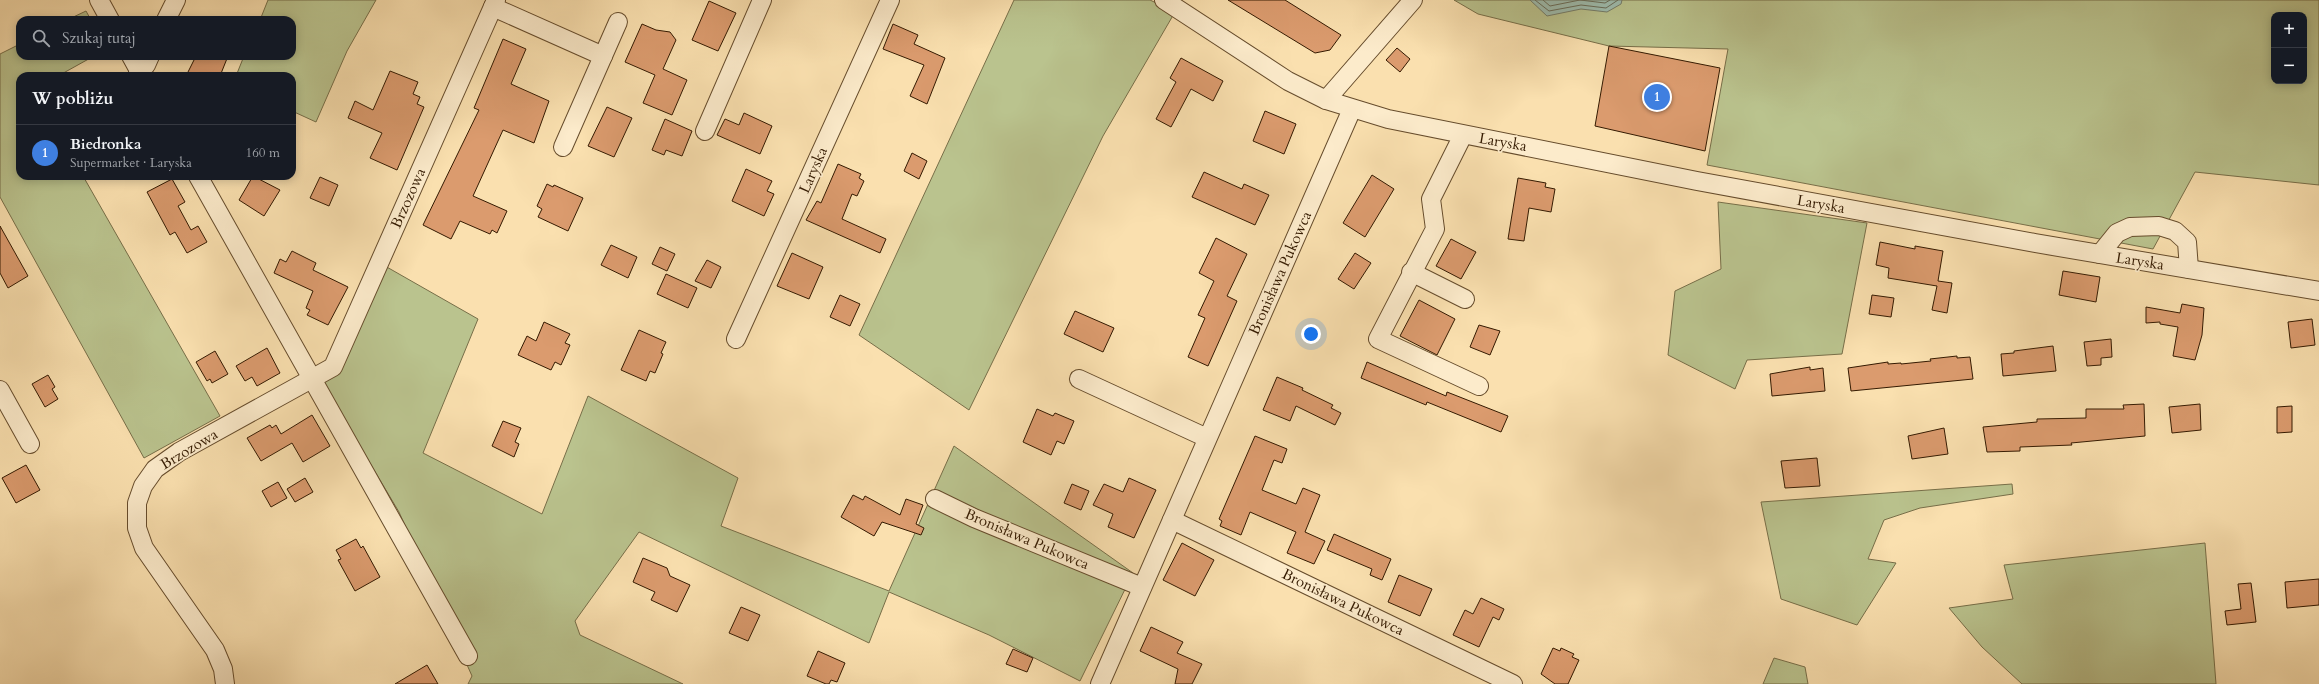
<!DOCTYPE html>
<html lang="pl">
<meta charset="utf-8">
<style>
:root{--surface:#171b24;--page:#242831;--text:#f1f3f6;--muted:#9ea1a6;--line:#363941;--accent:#c59692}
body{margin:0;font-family:Cardo,serif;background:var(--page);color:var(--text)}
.controls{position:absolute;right:12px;top:12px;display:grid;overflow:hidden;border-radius:8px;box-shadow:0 2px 10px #0003}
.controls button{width:36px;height:36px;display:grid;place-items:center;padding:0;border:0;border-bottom:1px solid var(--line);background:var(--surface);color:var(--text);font:20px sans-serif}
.you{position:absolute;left:1311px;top:334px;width:14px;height:14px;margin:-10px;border:3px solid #fff;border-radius:50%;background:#1a73e8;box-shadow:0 0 0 6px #1a73e833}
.badge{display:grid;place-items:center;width:26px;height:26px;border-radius:50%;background:var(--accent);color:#fff;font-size:13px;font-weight:700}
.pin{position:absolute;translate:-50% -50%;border:2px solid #fff;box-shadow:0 1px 4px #0006}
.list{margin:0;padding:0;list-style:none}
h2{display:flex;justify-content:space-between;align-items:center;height:52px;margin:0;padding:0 16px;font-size:17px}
h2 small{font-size:13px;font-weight:400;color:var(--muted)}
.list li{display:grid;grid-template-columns:26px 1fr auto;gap:12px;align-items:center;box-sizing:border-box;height:56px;padding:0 16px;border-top:1px solid var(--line)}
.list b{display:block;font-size:15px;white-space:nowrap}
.list p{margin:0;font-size:13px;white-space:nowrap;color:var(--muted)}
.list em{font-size:13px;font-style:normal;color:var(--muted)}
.icon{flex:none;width:22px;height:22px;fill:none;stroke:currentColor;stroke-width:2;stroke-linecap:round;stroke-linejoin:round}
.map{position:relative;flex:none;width:2319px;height:684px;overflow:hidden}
.search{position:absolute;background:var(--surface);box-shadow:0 2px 10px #0003;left:16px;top:16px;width:280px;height:44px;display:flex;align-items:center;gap:10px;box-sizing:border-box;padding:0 14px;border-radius:12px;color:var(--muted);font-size:15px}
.panel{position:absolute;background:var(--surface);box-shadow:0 2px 10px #0003;left:16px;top:72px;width:280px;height:108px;border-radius:12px}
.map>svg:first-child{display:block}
.green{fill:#bac38e;stroke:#776e48;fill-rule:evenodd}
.water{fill:#9ebdaf;stroke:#747c69}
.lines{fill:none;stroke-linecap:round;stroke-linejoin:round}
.shore{stroke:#696c58;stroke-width:1}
.building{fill:#db9b6e;stroke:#341a01}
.minor-casing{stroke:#664c2c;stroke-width:20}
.minor{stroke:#fcebcb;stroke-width:18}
.labels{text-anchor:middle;stroke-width:3.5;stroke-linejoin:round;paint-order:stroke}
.street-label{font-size:15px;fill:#341a01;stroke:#fcebcb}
</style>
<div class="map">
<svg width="2319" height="684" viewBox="0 0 2319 684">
<rect width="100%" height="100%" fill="#fae0af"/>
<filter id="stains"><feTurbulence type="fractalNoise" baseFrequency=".005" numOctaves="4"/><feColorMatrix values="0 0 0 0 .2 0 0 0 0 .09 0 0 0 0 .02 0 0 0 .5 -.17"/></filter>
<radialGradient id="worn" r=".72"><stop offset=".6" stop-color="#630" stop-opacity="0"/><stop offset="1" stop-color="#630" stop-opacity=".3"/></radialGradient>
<g class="green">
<path d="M268,0H376L347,51L316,122L292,111V76H236L244,56H292V20H260Z"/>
<path d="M1014,0H1150L1175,12L1103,136L969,410L859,335Z"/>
<path d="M1454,0H2319V185L2195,172L2153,249L1707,165L1728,49L1609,46L1478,14ZM2274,15H2304V81H2274Z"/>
<path d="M86,11L91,20H67Z"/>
<path d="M20,44V56H94L58,76H20V176H83L220,416L144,458L0,197V54Z"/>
<path d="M1718,202L1867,223L1842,354L1747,360L1735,389L1668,355L1675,291L1721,269Z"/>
<path d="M378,262L478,319L423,453L542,514L588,396L738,478L721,526L889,591L954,446L1133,573L1080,681L989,635L889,592L869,643L639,532L575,621L580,635L683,684H468L472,676L399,512L321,381Z"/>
<path d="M2012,484L2013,494L1920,508L1884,520L1868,559L1896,563L1857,625L1781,599L1761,502Z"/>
<path d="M2205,543L2216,684H2022L1982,647L1949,608L2013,599L2004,565Z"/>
<path d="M1774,658L1805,667L1808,684H1763Z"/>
</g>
<path class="water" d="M1530,0H1622L1621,4L1607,12L1581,9L1547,16Z"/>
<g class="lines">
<g class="shore">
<path d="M1535,0L1549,11L1581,5L1606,8L1618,0"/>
<path d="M1543,0L1550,6L1580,0L1605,3L1610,0"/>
</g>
</g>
<g class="building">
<path d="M1228,0H1285L1341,35L1330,50L1315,53Z"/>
<path d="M709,1L736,13L718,51L692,40Z"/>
<path d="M642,24L656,30L670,32L676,40L663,69L687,80L672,115L643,103L655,75L625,62Z"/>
<path d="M893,24L918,35L914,44L945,58L927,104L910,96L924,65L883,49Z"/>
<path d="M503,39L526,49L511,84L549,101L534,143L503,130L473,196L507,211L497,233L492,230L490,234L460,221L451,239L423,225L479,110L474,108Z"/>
<path d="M1609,46L1720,68L1705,151L1595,126Z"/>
<path d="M1397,48L1410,59L1400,72L1386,60Z"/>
<path d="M196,56H228L220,76H186Z"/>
<path d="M1181,58L1223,81L1213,101L1191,89L1171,127L1156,119L1176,82L1170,78Z"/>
<path d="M390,71L418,82L413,94L420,97L417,104L424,107L397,170L370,158L382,133L348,118L355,101L373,110Z"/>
<path d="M607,107L632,118L614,157L588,146Z"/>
<path d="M1265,111L1296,124L1284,154L1253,141Z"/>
<path d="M744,113L772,126L760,154L717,135L725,119L739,125Z"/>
<path d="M665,119L692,131L682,156L666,150L664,155L652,150Z"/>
<path d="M912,153L927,161L919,179L904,171Z"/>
<path d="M838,164L861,174L859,178L864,181L857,196L852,194L842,219L886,239L880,253L806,220L817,201L821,203Z"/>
<path d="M746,169L772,181L767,191L774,194L764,216L732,201Z"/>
<path d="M1204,172L1242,189L1244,184L1269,195L1255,225L1192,197Z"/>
<path d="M1372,175L1394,189L1365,237L1343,223Z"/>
<path d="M253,176L280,190L264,216L239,200Z"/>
<path d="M320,177L338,185L329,206L310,198Z"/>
<path d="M1518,178L1546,183L1545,187L1555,189L1551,212L1529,208L1524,241L1508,239Z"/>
<path d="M172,179L185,202L178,206L191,230L198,226L207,242L187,253L175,232L170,235L147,192Z"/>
<path d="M547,184L553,187L554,185L583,198L568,231L538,217L542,209L537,206Z"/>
<path d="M0,226L28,276L8,288L0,273Z"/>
<path d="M1216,238L1247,254L1227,296L1237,301L1208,366L1188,357L1205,318L1198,315L1214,281L1199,273Z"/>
<path d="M1451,239L1476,252L1461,279L1436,266Z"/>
<path d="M1880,242L1915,249V246L1943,251L1938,281L1952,283L1947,313L1932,310L1937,286L1888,278L1889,268L1876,265Z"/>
<path d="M611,245L637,257L628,278L601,265Z"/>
<path d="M660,247L675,254L667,271L652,264Z"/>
<path d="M292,251L316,263L313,270L348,287L328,325L307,315L310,310L306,308L313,291L274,273L280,259L286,262Z"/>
<path d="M792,253L823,267L809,299L777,286Z"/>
<path d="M1355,253L1371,263L1354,289L1338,279Z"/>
<path d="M707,260L721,267L711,288L695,281Z"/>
<path d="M2063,271L2100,277L2096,302L2059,295Z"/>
<path d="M666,274L697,288L688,308L657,294Z"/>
<path d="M840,295L860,304L850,326L830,317Z"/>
<path d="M1872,295L1894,298L1891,317L1869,314Z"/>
<path d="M1419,300L1455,319L1437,355L1400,336Z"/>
<path d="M2182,304L2204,308L2202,335L2195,360L2173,356L2178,327L2160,324V322L2146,323V307L2180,313Z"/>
<path d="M1075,311L1114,328L1103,352L1064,334Z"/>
<path d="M2312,319L2315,345L2291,348L2288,322Z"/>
<path d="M544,322L570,334L565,343L570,345L561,365L555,362L551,370L518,355L527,336L536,341Z"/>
<path d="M1479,325L1500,331L1490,355L1470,347Z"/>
<path d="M639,330L666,342L661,353L663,354L655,373L650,371L646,381L621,370Z"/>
<path d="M2111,339L2112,357L2101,358V365L2087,366L2084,342Z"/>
<path d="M2053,346L2056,371L2003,376L2001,354L2014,353V351Z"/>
<path d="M267,348L280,373L257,386L252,377L245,381L236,366Z"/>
<path d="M215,351L228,374L212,383L210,379L207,381L196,362Z"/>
<path d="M1957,356V358L1970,357L1973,379L1851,391L1848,368L1888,362V364L1901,363V364L1931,361L1930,359Z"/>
<path d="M1367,362L1446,396L1447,392L1508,416L1501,432L1427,402L1426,405L1361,378Z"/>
<path d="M1810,367V370L1823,368L1825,391L1772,396L1770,374Z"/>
<path d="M48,375L55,387L52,389L58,399L45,407L32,384Z"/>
<path d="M1277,377L1303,388L1302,390L1333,405L1331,408L1341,413L1335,425L1296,406L1290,421L1263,410Z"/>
<path d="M2144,404L2145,436L2071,443L2072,445L2020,447V451L1987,452L1983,427L2037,422V419L2086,418V409H2124L2123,405Z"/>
<path d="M2200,404L2201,430L2172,433L2169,407Z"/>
<path d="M2292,406V432L2277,433V407Z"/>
<path d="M1037,409L1053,416L1055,413L1074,421L1064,444L1057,441L1051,455L1023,442Z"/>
<path d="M312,415L330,446L303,462L292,443L261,461L247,438L270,425L272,428L276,425L281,434Z"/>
<path d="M503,421L521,428L515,442L519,444L514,457L492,446Z"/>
<path d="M1944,428L1948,454L1912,459L1908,436Z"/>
<path d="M1255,436L1287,449L1282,463L1274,460L1262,490L1296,504L1303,488L1320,495L1305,532L1325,541L1314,564L1287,553L1296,532L1250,512L1241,535L1220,526L1222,521L1219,519Z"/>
<path d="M1817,458L1820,486L1785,488L1781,461Z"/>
<path d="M26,465L40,490L16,503L2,478Z"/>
<path d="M305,478L313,492L295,502L287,489Z"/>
<path d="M1129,478L1156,490L1134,538L1108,527L1113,514L1093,505L1104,484L1123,492Z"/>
<path d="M278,482L287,498L271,507L262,491Z"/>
<path d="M1072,484L1089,491L1081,510L1064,503Z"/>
<path d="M853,495L863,500L865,496L900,515L906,499L923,505L916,524L924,528L921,535L882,522L874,536L841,517Z"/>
<path d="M1334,534L1391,559L1382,580L1370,575L1372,569L1327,550Z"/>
<path d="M356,539L361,548L363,546L380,577L355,591L338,560L341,559L336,550Z"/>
<path d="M1182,543L1214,560L1195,596L1163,580Z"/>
<path d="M643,558L667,568L670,576L690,585L677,612L651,600L655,592L633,582Z"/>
<path d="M1399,575L1432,589L1420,616L1388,602Z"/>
<path d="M2319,579V605L2287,608L2285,582Z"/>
<path d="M2251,583L2256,622L2227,625L2225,611L2241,609L2238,584Z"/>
<path d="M1481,598L1504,609L1499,620L1493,617L1479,647L1453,635L1465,610L1473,614Z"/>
<path d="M741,607L760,615L748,641L729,633Z"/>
<path d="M1151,627L1183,642L1177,653L1202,664L1192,684H1175L1178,669L1140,651Z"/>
<path d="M1553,648L1560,651L1561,648L1574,654L1572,657L1579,660L1568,684H1555L1541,674Z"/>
<path d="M1013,649L1033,658L1027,672L1006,664Z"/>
<path d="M818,651L845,663L837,682L831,680L829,684H826L807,676Z"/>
<path d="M427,665L438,684H395Z"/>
</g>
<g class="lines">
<defs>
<g id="minor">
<path d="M99,0L110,20"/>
<path d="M1164,0L1288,81L1326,100L1388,119L1697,181L2035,243L2319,291"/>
<path d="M493,7L603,56"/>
<path d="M166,20L176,0"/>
<path d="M131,56L142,76"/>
<path d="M138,70L146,65L150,56"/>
<path d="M1326,100L1413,0"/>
<path d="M705,131L762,0"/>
<path d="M1463,135L1431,199L1435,229L1378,339L1479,386"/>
<path d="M563,147L618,22"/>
<path d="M198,176L468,656"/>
<path d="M2100,254L2117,233L2130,227L2159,226L2175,231L2187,242L2189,269"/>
<path d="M1411,272L1465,299"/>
<path d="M736,339L890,0"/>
<path d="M1079,379L1207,438"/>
<path d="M0,390L30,444"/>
<path d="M935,499L974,518L1142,587"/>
<path d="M1172,520L1513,684"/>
<path d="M225,684L223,669L215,650L144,548L137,528V503L143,486L155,469L179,452L333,367L496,0"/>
<path d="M1100,684L1352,109"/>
</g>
</defs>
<use href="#minor" class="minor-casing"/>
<use href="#minor" class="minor"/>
</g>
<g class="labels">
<g class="street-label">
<text transform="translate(1503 142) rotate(10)" y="5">Laryska</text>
<text transform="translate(813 170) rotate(-66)" y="5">Laryska</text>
<text transform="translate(408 198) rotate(-66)" y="5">Brzozowa</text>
<text transform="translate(1821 204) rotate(10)" y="5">Laryska</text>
<text transform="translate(2140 261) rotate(9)" y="5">Laryska</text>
<text transform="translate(1280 273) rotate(-66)" y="5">Bronisława Pukowca</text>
<text transform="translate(189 449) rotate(-31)" y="5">Brzozowa</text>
<text transform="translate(1027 539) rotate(23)" y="5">Bronisława Pukowca</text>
<text transform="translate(1343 602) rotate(26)" y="5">Bronisława Pukowca</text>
</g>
</g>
<rect width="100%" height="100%" filter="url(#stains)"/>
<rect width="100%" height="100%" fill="url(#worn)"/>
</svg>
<div class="controls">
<button>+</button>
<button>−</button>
</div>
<div class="you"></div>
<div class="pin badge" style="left:1657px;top:97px;background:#3f7fe0">1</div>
<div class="search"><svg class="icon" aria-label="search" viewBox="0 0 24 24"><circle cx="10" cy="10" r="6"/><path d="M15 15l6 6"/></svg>Szukaj tutaj</div>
<section class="panel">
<h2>W pobliżu<small></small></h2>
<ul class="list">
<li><span class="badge" style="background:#3f7fe0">1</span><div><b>Biedronka</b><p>Supermarket · Laryska</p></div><em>160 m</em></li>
</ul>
</section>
</div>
